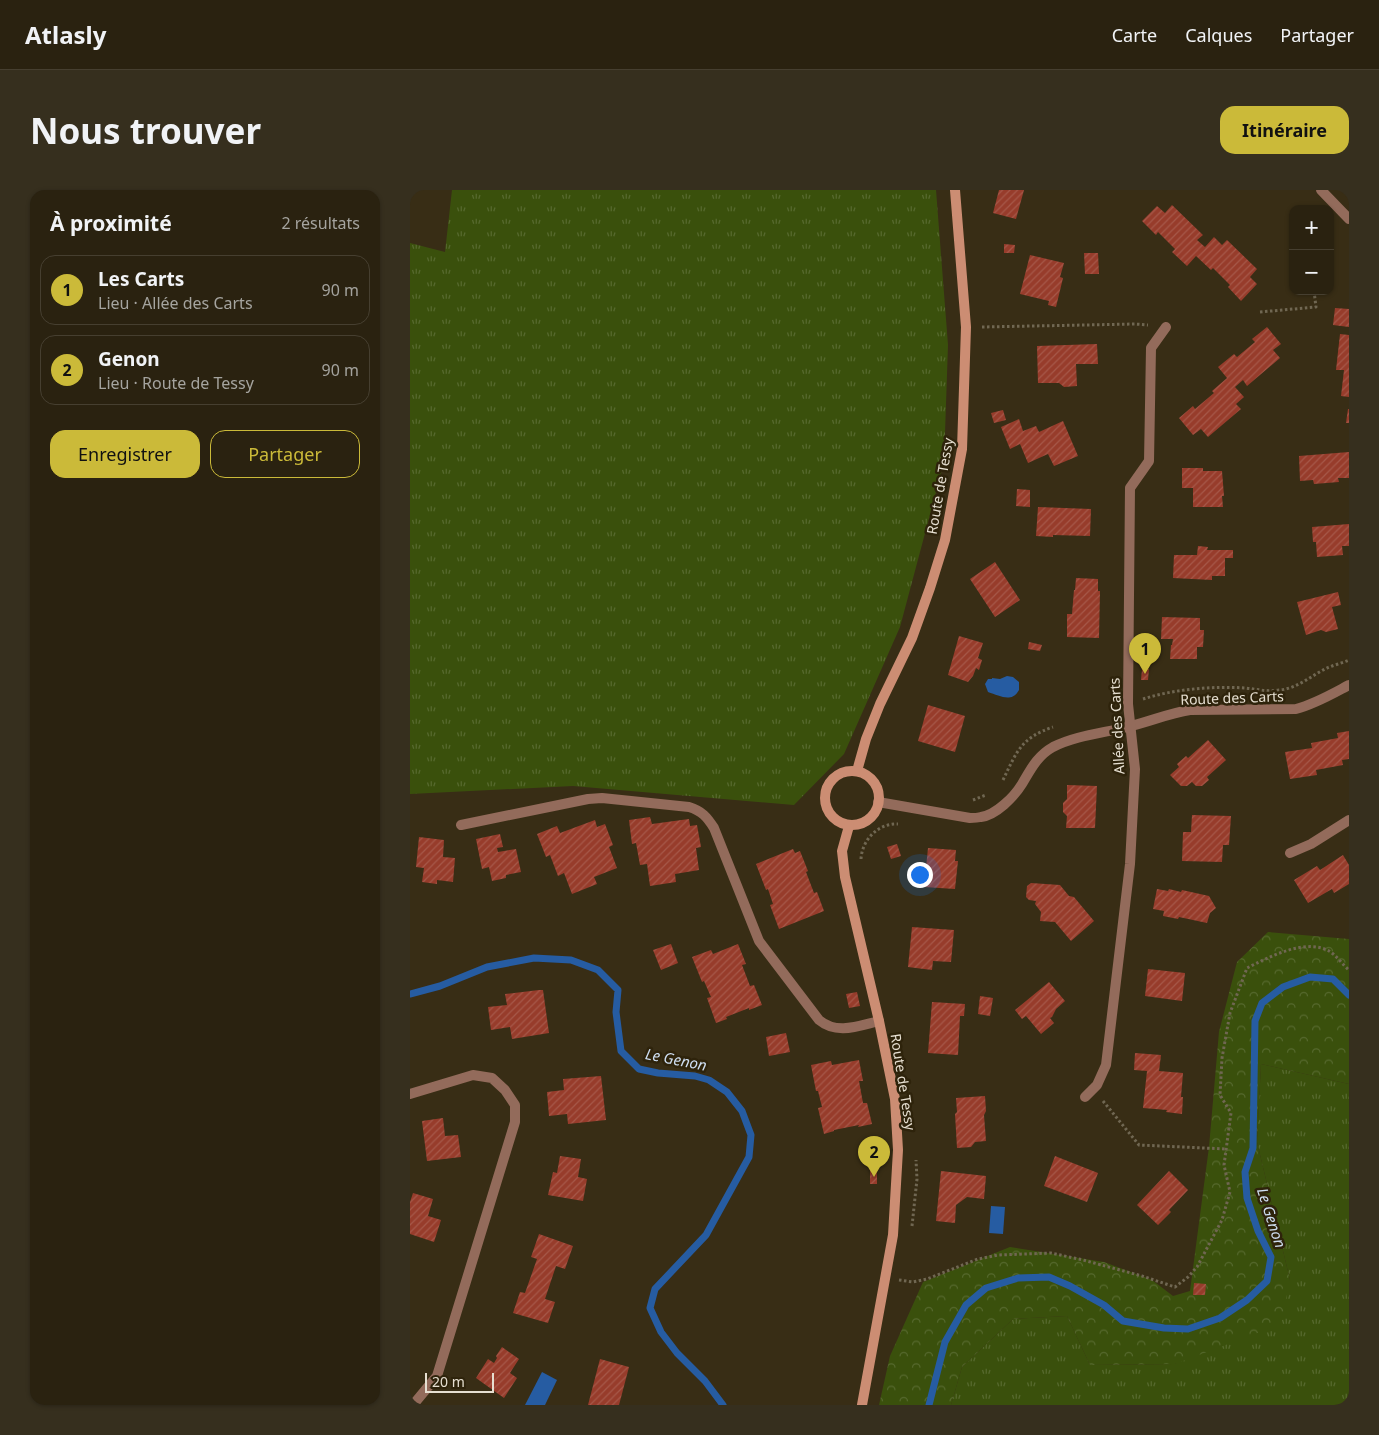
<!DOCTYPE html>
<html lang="fr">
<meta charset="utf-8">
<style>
:root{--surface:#2a2210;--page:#362f1e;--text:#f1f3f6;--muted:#a5a49f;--line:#463f30;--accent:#cbba39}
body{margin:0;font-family:"Noto Sans",sans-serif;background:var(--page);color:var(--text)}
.controls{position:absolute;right:15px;top:15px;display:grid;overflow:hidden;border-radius:10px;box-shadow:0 1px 4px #0004}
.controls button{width:45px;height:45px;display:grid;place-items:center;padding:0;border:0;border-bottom:1px solid var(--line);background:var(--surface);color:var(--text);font:25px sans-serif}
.scale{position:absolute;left:15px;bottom:12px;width:69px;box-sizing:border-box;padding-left:5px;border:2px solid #e6dfd1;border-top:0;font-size:14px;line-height:18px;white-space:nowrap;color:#e6dfd1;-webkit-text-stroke:4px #2e230b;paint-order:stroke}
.you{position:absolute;left:509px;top:684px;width:18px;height:18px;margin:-12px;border:4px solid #fff;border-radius:50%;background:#1a73e8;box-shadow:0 0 0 8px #1a73e833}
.badge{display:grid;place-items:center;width:32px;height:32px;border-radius:50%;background:var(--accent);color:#111;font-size:16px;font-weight:700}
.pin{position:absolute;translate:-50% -41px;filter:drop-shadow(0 1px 2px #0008)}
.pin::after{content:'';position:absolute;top:26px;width:18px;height:15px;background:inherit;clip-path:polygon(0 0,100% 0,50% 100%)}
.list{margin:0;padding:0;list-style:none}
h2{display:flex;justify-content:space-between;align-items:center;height:65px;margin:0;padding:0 20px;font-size:21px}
h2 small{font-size:16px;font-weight:400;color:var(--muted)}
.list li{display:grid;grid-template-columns:32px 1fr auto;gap:15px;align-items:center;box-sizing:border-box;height:70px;margin:0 10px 10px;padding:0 10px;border:1px solid var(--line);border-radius:15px}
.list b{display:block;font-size:19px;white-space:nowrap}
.list p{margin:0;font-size:16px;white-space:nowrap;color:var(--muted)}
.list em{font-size:16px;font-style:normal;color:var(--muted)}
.actions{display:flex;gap:10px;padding:15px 20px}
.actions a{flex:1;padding:11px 0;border:1px solid var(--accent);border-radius:15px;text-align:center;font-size:18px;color:var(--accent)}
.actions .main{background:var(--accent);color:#111}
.map{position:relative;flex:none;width:939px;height:1215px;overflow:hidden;border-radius:15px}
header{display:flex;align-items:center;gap:30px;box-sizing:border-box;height:70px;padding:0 25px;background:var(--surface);border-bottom:1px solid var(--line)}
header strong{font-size:24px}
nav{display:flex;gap:28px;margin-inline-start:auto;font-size:18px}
.intro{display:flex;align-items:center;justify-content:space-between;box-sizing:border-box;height:120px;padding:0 30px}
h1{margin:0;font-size:35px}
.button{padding:12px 22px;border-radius:15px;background:var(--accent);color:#111;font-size:18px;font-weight:700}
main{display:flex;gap:30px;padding:0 30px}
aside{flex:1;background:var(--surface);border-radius:15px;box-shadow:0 1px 4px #0004}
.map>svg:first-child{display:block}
.grass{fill:url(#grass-tufts)}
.forest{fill:url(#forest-crowns)}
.water{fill:#265ca2}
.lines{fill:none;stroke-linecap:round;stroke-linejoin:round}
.stream{stroke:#265ca2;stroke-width:7}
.building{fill:url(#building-hatch)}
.path{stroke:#706752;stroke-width:3;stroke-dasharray:2.5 2.5;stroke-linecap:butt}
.lane{stroke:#936b5b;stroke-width:10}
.street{stroke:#936b5b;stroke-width:10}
.secondary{stroke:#cc8d73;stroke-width:10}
.labels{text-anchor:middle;stroke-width:5;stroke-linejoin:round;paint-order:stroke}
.street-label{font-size:14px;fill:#e6dfd1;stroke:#2e230b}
.water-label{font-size:15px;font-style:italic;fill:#ceddf0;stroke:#2e230b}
</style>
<header>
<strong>Atlasly</strong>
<nav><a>Carte</a><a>Calques</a><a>Partager</a></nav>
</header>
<div class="intro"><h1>Nous trouver</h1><a class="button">Itinéraire</a></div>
<main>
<aside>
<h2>À proximité<small>2 résultats</small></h2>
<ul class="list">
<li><span class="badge">1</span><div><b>Les Carts</b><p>Lieu · Allée des Carts</p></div><em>90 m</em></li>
<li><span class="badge">2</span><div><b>Genon</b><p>Lieu · Route de Tessy</p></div><em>90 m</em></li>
</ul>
<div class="actions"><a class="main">Enregistrer</a><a>Partager</a></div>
</aside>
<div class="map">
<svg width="939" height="1215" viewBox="0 0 939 1215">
<defs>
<pattern id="grass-tufts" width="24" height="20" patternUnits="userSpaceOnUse" patternTransform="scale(1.25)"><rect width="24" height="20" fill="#3a500c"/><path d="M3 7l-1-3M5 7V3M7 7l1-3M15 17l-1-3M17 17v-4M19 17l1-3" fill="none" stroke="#56692e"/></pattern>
<pattern id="forest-crowns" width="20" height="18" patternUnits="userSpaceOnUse" patternTransform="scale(1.25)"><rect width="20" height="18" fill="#3a500c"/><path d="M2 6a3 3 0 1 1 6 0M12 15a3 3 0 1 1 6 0" fill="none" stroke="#56692e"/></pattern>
<pattern id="building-hatch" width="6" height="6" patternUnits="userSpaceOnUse" patternTransform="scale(1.25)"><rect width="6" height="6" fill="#973c2b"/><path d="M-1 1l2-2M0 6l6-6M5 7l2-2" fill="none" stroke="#a65849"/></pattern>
</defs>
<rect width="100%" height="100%" fill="#382d15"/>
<g class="grass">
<path d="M42,0H526L538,155L534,272L490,437L434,564L384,615L163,596L0,604V53L35,62Z"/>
<path d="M851,874L939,894V1215H541L552,1177L603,1129L657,1126L680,1175L765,1174L880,1090L847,952Z"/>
</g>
<path class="forest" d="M858,742L939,749V894L851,874L847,952L880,1090L871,1134L765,1174L680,1175L657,1126L603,1129L552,1177L541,1215H469L480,1166L513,1092L600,1057L694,1072L742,1090L763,1106L780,1101L799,957L809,842L827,772Z"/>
<g class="water">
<path d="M597,486L603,487L609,492V500C602,513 590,506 578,502L575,494L578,489H582V488L590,489Z"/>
<path d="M581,1016L595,1017L593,1044L579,1043Z"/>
<path d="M132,1182L147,1190L135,1215H115Z"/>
</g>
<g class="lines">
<g class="stream">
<path d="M0,804L30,796L77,777L124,768L161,770L188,780L208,800L206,822L211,861L229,879L248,883L285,886L299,890L317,902L332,921L341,945L339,967L296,1045L245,1099L240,1118L251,1142L267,1163L295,1191L313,1215"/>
<path d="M519,1215L535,1152L556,1115L576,1098L608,1088L639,1087L660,1096L694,1115L713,1131L754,1138L778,1139L810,1128L837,1110L857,1091L861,1067L848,1041L837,1008L835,982L843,958L845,831L852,813L873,797L900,787L923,789L939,805"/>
</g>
</g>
<g class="building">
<path d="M589,0H614L606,29L583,23Z"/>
<path d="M762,15L793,45L787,50L795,57L804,47L812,55L817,50L847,79L840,87L847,94L831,111L818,97L820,95L803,78L801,80L786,66L777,76L762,62L765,59L748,42L746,45L732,31L747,16L755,23Z"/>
<path d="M594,54L605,55L604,63H594Z"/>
<path d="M674,63H688L689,84H675Z"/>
<path d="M620,65L654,73L650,87L653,88L646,117L638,115L639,111L610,104Z"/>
<path d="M925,118L939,119V137L923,135Z"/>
<path d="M857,137L871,154L863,160L870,168L837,196L833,190L825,197L834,207L826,214L831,219L798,247L791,239L783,245L769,228L783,216L785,219L804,203L802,201L817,188L808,177L824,164L827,167L845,152L842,149Z"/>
<path d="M930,144L939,145V207L931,206L934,180H926Z"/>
<path d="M687,154L688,174H666L667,196L654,197L649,193H628L627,156Z"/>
<path d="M938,219H939V233H936Z"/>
<path d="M593,220L596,230L584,233L581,223Z"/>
<path d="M609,229L613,241L626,236L629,242L653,231L668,266L644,276L638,264L618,273L610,254L600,259L591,237Z"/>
<path d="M939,262V288H928L929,292L904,294L903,290L890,291L889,266Z"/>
<path d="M772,278H793V281H812L814,306H812L813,317H783V298H772Z"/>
<path d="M607,299L620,300V317L606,316Z"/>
<path d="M628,317L681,319L680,346L643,345V347L626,346Z"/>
<path d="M939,334V356H932L933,365L907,367L906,352H903L902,337Z"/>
<path d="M788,356L798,357L797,360H823V368H815V386H802V390L763,388L764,365H787Z"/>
<path d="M585,372L610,410L585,427L560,389Z"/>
<path d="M666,388L688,389V401H690L689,448L657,447V424H662L664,400H665Z"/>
<path d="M928,402L931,415L922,417L928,439L916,442L911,440L896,445L887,412Z"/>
<path d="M752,427L790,428V440H794L793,457H787V469H760L761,455H762L763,449H751Z"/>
<path d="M549,446L573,453L568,468L572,470L569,480L566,478L563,486L558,492L538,485Z"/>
<path d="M619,452L632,455L630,461L618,459Z"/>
<path d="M732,479H739L738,490H731Z"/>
<path d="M518,515L555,526L545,562L508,551Z"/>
<path d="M939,541V569L932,570L933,575L906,580L907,585L880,589L875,562L902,558L901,553L928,548L927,543Z"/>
<path d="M798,550L816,570L797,587L799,590L792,596H786L782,592L777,596H771L760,585L769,577L767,574L776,566L778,568Z"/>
<path d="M657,595L687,596L685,638H656L657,626L653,622V613L657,609Z"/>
<path d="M782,625L821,626L819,655H813L812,672L772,671L773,642H781Z"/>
<path d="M240,627L242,634L279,629L280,636L287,635L291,657L286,658L289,680L265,684L266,692L240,696L237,674L230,675L226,653L222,654L219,630Z"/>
<path d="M185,630L187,637L195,634L203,655L199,657L207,678L184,687L187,694L162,704L154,683L148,686L140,665L136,667L127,644L147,636L150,643Z"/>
<path d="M90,644L93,657L87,658L88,662L106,659L111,682L96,685V688L82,691L79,677L72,679L66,649Z"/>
<path d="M9,647L34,650L33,667L45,668L43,692L27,690V694L12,692L14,678L6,677Z"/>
<path d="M487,654L491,666L481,669L477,657Z"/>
<path d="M518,658L546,660L545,671H548L545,699L514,697Z"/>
<path d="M383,659L385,663L390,661L398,681L396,682L404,703L407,702L414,721L369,739L360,715L363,714L358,699L356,700L346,674Z"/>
<path d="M933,665L939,675V694L924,703L922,699L898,713L884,690L907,676L910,680Z"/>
<path d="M621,693L650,695L659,706L664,707L684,731L661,751L645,732L630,731L631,722L625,714L626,711L619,710L616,707L617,696Z"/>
<path d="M747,699L758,701L759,699L771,702L772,700L799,706L806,718L800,723L797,733L769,727L768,729L753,726L754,721L743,719Z"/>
<path d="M502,737L544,740L541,772L523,771L522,780L498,777Z"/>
<path d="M261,754L268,773L251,780L243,760Z"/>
<path d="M328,754L336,774L332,775L340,796L344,795L352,815L339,820V818L316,827L317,829L306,833L297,808L301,807L294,791L292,792L282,767L301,760L303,764Z"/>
<path d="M738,779L775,783L772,811L735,806Z"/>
<path d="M639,792L655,811L646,819L642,827L640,828L644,833L631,844L616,826L612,829L605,820Z"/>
<path d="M129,800H133L139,843L102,849L100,837L81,840L78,817L97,815L95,804Z"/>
<path d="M447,802L450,816L439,818L436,804Z"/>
<path d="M570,806L583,808L580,826L568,824Z"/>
<path d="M522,812L555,814L554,826H550L548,865L518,863Z"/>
<path d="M376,843L380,862L359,866L356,847Z"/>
<path d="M725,863L751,865L749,881L773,883L771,907H773L772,924L756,922L757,920L733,918L737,881L724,880Z"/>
<path d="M449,870L453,891H449L453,913H457L462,934L448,937L449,935L424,940V941L414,944L408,918L412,917L408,901H406L401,875L421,871L422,875Z"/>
<path d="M191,886L196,930L158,934L157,924L139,926L137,902L154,900L153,889Z"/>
<path d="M575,906L576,921L574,925L576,951L565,952L561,957L547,958L545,924L547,922L546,908Z"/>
<path d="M33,928L35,946L48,945L51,967L17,971L12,931Z"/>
<path d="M150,966L171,969L168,987L177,989L173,1011L138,1005L143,982L147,983Z"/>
<path d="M645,966L688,983L677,1012L634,996Z"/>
<rect x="460" y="981" width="7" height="13"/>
<path d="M531,981L576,986L574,1009L557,1007L546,1015L545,1033L526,1031Z"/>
<path d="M759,981L778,1000L759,1020L761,1022L748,1035L727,1015Z"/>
<path d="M3,1003L23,1009L18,1026L31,1030L24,1052L0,1044V1012Z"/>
<path d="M129,1044L163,1056L155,1079L146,1076L135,1109L145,1112L138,1133L103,1123L110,1102L115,1103L127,1069L121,1067Z"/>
<path d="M784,1093L796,1094L795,1105H783Z"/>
<path d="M92,1157L109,1169L100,1183L107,1188L94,1208L66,1188L78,1169L84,1173L87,1168L86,1166Z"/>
<path d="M190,1169L219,1177L209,1215H178Z"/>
</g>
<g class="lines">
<g class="path">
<path d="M850,122L906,117L904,101"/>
<path d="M572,137L725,134L738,135"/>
<path d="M733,509C765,499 801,496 835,498C846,499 857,502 869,500C887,499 902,485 917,478C924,475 932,473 939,470"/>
<path d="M593,590C607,561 611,548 643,537"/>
<path d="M563,610L576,605"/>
<path d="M451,669C452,650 468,633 488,634"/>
<path d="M693,911L729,955L816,959"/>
<path d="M502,1036L507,989L506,970"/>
<path d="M489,1090L503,1092L517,1089L568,1069L588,1065L641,1063L673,1070L732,1086L765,1097L778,1087L787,1077L812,1030L820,1002L814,975L821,923L810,905L812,868L820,823L837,778C859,767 895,748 919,761C926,765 933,775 939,780"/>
</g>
<g class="lane">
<path d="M51,635L178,609L192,608L279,617C292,621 297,627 304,638L349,751L409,830C427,845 448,836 469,831"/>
<path d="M880,663L901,654L939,630"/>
<path d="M0,904L63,885L82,888L95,900L105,915V932L27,1186L3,1215"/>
</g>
<g class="street">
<path d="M911,0L939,29"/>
<path d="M468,612L560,628C563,628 567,628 571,627C586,625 604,607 612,594C621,579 627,566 643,557C667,545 695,543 721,536C741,531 760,523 780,520L886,519C905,514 922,504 939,495"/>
<path d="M675,907L687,895L696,875L720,674L725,579L718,514L720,298L739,271L741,158L756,137"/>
</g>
<g class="secondary">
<path d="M447,581L456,549L470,514L502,448L520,398L535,350L552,259L556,137L545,0"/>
<circle cx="442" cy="608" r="27"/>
<path d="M439,636L432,661L435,687L469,831L485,909L488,960L483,1045L452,1215"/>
</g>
</g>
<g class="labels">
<g class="street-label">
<text transform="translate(530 296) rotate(-80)" y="5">Route de Tessy</text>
<text transform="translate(822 508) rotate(-2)" y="5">Route des Carts</text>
<text transform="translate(707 536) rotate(-93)" y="5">Allée des Carts</text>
<text transform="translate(493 892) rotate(81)" y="5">Route de Tessy</text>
</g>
<g class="water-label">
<text transform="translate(266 870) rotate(11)" y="5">Le Genon</text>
<text transform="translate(861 1028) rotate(72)" y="5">Le Genon</text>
</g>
</g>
</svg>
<div class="controls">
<button>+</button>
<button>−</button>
</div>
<div class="scale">20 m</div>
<div class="you"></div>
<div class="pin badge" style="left:735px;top:484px">1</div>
<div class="pin badge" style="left:464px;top:987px">2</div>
</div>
</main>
